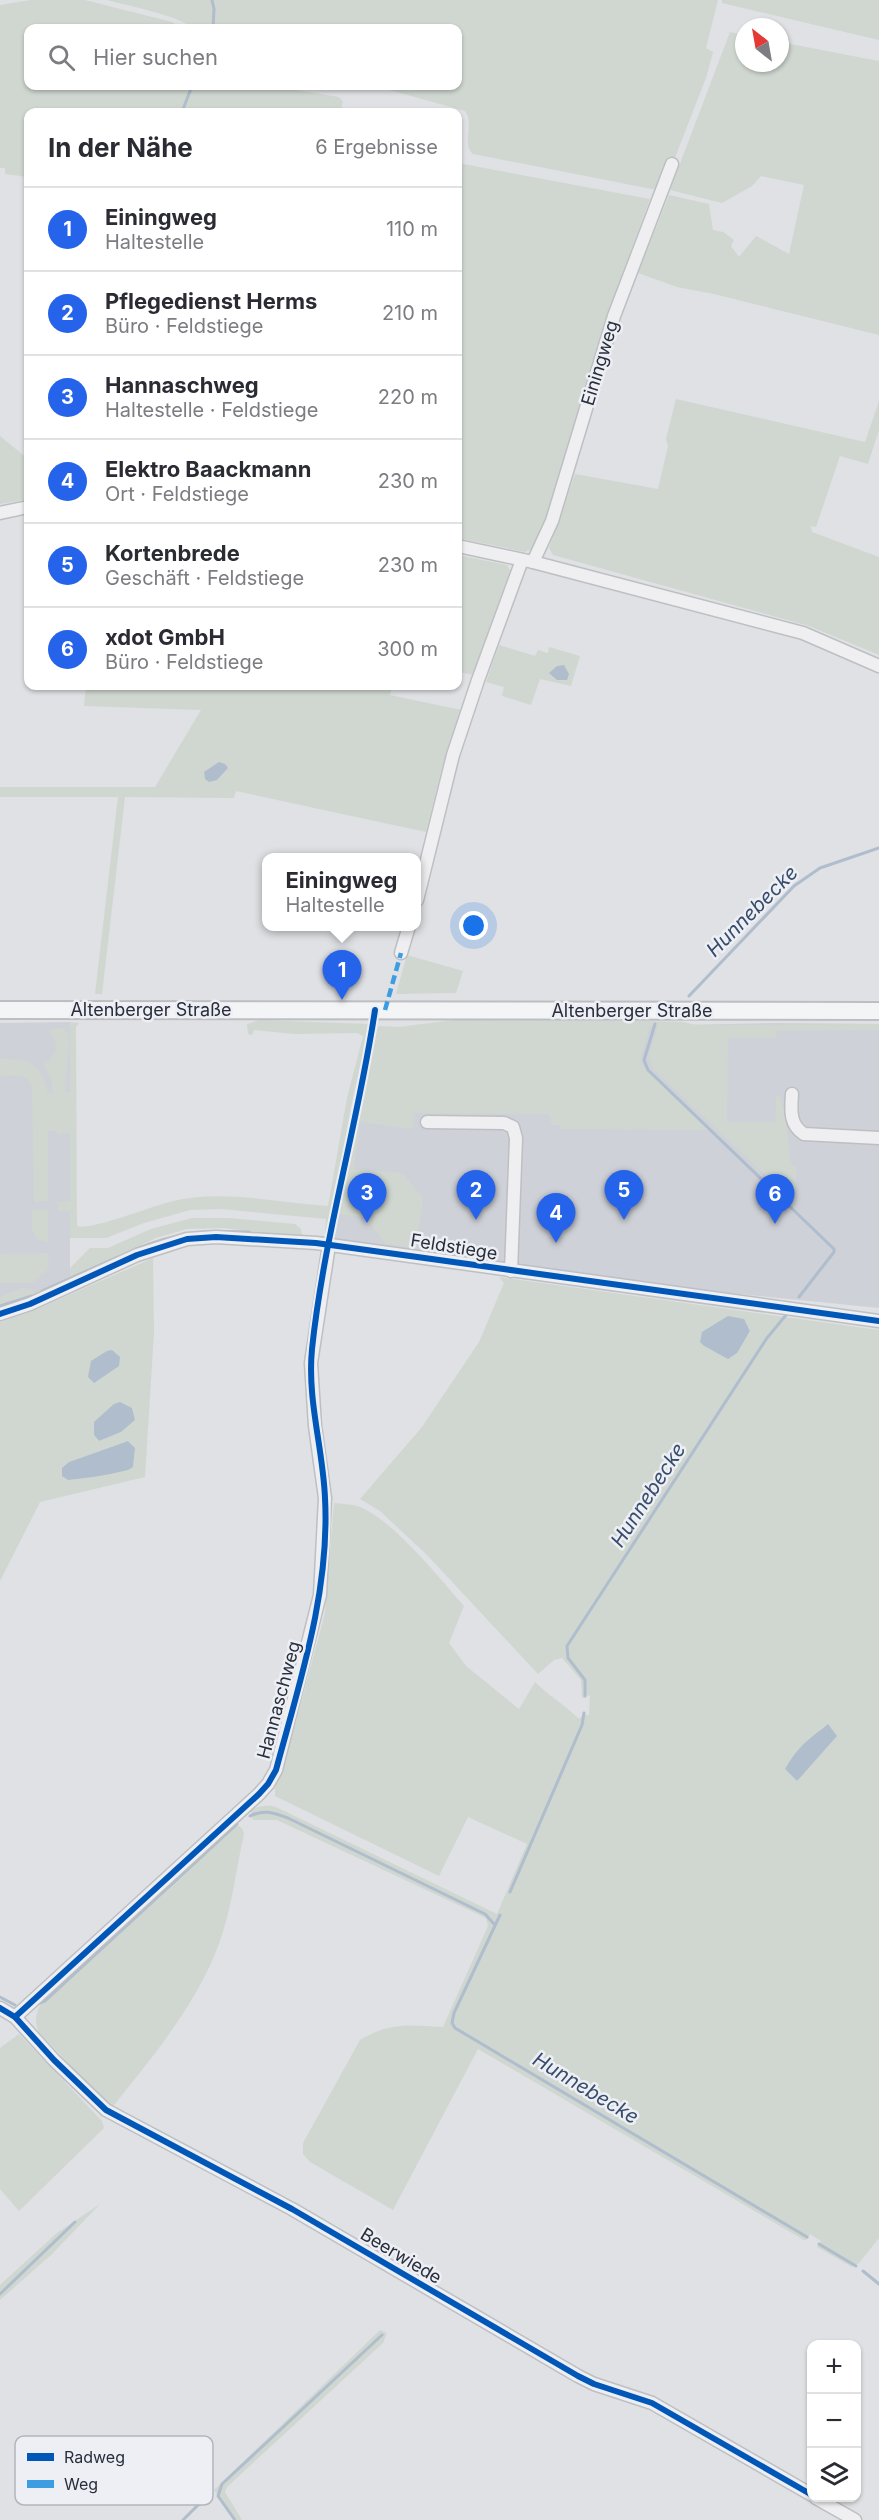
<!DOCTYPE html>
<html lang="de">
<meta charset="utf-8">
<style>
:root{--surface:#fff;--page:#f2f2f3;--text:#2b2b33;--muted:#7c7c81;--line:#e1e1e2;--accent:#2563eb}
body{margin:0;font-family:Inter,sans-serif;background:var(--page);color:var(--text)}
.controls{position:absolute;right:18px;bottom:18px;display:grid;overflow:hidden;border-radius:12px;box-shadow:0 2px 4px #0004}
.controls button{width:54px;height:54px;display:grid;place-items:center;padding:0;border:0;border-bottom:2px solid var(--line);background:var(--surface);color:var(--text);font:30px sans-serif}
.compass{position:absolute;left:735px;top:18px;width:54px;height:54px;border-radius:50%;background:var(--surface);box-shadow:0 2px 4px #0004;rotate:329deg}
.you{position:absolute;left:474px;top:926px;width:21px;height:21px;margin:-15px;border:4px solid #fff;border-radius:50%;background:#1a73e8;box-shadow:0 0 0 9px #1a73e833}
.badge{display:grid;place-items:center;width:39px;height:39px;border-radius:50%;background:var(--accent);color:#fff;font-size:20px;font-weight:700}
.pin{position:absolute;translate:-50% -50px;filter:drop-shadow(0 2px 3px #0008)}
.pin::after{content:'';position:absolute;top:32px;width:21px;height:18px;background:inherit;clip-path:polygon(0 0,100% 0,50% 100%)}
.popup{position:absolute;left:262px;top:853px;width:159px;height:78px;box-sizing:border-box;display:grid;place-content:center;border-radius:12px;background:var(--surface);filter:drop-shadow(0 2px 4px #0005);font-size:20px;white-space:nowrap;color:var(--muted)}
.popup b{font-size:22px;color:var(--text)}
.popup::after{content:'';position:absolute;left:50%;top:100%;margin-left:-12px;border:12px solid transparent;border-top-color:var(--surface)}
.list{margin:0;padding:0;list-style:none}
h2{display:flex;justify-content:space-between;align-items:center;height:78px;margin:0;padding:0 24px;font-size:26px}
h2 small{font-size:20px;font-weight:400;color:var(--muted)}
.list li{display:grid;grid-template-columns:39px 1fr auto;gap:18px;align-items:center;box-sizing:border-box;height:84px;padding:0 24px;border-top:2px solid var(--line)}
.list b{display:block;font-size:22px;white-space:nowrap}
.list p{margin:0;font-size:20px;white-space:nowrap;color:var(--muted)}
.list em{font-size:20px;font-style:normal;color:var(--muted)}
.icon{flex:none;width:33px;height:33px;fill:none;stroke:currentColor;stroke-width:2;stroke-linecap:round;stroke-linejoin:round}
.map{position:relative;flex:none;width:879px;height:2520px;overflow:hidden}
.search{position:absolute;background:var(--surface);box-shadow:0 2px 4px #0004;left:24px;top:24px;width:438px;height:66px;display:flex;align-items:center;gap:15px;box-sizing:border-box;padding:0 21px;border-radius:12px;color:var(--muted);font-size:22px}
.panel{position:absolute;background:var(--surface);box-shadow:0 2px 4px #0004;left:24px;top:108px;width:438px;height:582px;border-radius:12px}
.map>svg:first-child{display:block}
.built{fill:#ced1d7}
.green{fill:#d0d7d0;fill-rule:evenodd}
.water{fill:#afbdcd}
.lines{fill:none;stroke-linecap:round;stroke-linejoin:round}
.stream{stroke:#afbdcd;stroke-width:3}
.minor-casing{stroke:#bdbfc2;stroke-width:15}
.major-casing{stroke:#bcbec1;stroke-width:20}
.minor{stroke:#efeff1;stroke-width:12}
.major{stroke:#f3f4f5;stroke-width:16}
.quiet{stroke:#3d9de2;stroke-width:4.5;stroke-dasharray:9 4.5;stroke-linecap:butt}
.cycleway-casing{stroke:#edeff4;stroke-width:10}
.cycleway{stroke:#0057b8;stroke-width:6}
.labels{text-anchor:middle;stroke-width:5;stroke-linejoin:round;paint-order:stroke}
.street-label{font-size:18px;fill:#282e3b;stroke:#edeff4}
.water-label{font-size:20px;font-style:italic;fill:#364c6b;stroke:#edeff4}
.key{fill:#edeff4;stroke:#b2b5bc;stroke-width:1.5}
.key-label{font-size:16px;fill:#282e3b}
</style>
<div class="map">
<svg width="879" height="2520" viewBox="0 0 879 2520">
<rect width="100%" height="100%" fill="#dfe1e4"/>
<g class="built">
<path d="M70,1022V1278L30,1296L0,1306V1023Z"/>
<path d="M776,1023L879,1024V1308L393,1259L329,1248L358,1101L630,1026Z"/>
</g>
<g class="green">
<path d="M31,0H85L172,22L182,28H28V86H272L339,97L343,102L340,112H28V177L5,174V168H0V5Z"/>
<path d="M107,0H718L706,48L713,52L706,78L662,191L473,154C461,144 475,123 465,111L375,86H458V28H192C181,16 125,5 107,0Z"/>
<path d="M722,0H879V40L722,3Z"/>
<path d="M730,32L744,35V63H780V42L879,61V335L714,294L677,287L638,273L669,195L709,204L713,230L723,232L734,240L731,246L739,257L756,236L789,254L804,185L761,176L752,186L722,203L670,190Z"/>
<path d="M458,163L650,199L604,323L542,530L533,548L525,552L458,538Z"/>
<path d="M676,399L865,442L879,401V430L868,464L840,456L816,527L811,526L812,532L879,557V655L809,626L553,555L549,548L575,474L658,489L668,446L666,439Z"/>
<path d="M0,436L28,459V499L0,504Z"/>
<path d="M458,555L507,565L510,571L474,675L458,672Z"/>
<path d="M499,645L535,656L538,650L548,653L549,647L580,656L571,686L540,679L531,705L502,696L504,687L486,682Z"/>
<path d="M86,686H392L390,695L461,710L441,771L426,832L236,791L234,798L125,797L102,994H95L118,797H0V787H155L201,710L84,706Z"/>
<path d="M407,955L463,971L456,993L396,994Z"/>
<path d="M260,1020L370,1024L351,1106L329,1234L325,1233L326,1219L221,1209L190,1210L144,1223L106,1238H70V1211H58V1202L70,1201V1133L57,1134V1131H48V1201L34,1202L32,1088C28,1072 14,1076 0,1076V1059C30,1059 40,1061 48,1093H53L51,1079L44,1065C57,1054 60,1047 49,1031L55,1028L64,1029L68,1033L69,1041L65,1092H70V1022L79,1023L76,1027L77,1226C90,1231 155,1205 173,1201C224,1189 278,1203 328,1206L347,1098L363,1036L357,1033L294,1034L254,1030L252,1035L248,1034L247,1024Z"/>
<path d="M454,1020L647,1021L682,1022L697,1025L879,1024V1030L777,1031L776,1038H728L727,1122H775L776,1097L780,1095L786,1121L791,1166L797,1165L794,1202L653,1069L649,1056L658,1026H650L641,1057L643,1067L710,1130L561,1129L560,1125H551L550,1114L414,1113L413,1129L360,1122L354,1169L402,1173L423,1198L416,1248L386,1244L364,1217L336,1214L372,1037L379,1026L399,1027Z"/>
<path d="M32,1210H48V1242L37,1240L32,1229Z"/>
<path d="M192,1218H228L295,1224L301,1229L302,1236L255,1235L249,1231L223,1228L187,1229L156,1238L70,1278V1268L90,1248H108L151,1229Z"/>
<path d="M48,1253L49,1269L32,1283H0V1254Z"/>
<path d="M153,1258L154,1332L145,1477L40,1502L0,1581V1322L37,1309ZM120,1402L132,1408L135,1420L121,1432L99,1441L94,1435L96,1432ZM128,1441L135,1448L133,1466L128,1470C108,1475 89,1478 68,1480L62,1475V1468L69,1462Z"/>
<path d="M499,1277L879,1330V2238L859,2263L852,2267L817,2247L821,2241L810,2234L808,2239L804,2240L478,2049L393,2210L310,2162L303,2154V2143L360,2040C390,2022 409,2025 443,2027L488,1926L486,1918L277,1820H254L252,1818L251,1811C257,1805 268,1805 276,1807L497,1914L527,1844L468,1817L439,1876L275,1796V1788L286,1758L325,1613L334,1503C342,1504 350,1504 357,1506C390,1516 441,1580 464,1606L449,1643L466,1666L519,1709L535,1682C549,1696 565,1705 579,1719L583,1715H589L590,1695L582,1698L581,1680L562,1658L554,1660L538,1674L427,1555L380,1511L360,1499L422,1427L479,1342L504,1283ZM749,1327L750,1333L725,1357L704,1346ZM828,1725L802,1774L797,1781L785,1769L822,1728Z"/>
<path d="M23,1288L32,1289L35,1294L0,1306V1297Z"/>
<path d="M233,1823L242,1828L244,1834C236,1869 232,1907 220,1941C197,2005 152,2057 111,2109L39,2032C32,2018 39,2007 46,1994Z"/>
<path d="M19,2034L102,2121L104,2128L19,2211L0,2189V2048Z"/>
<path d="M100,2204L52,2254L0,2300V2285L57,2233Z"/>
<path d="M380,2330L387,2333L383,2343L227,2487L225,2492L242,2520H237L214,2490Z"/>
</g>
<g class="water">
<path d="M564,665L569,674L567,680H557L549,673L557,666Z"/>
<path d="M219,762L225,764L228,768L217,780L209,782L205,779L204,772Z"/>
<path d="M728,1316L744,1319L750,1331L737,1353L728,1359L704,1346L700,1342L702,1332Z"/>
<path d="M112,1350L120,1357L119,1366L94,1383L88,1377L91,1361L107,1351Z"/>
<path d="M120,1402L132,1408L135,1420L121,1432L99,1441L94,1435V1422L114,1404Z"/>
<path d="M128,1441L135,1448L133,1467L128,1470C108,1475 89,1478 68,1480L62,1476V1468L69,1462Z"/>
<path d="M828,1724L837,1736L797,1781L785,1769C799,1745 808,1740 828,1724Z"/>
</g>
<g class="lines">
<g class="stream">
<path d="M212,0L214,9L213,28"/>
<path d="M182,112L192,86"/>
<path d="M689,996L794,886L820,868L879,848"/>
<path d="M655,1024L644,1060L648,1070L834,1249V1252L799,1297"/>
<path d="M136,1249C178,1232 204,1230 249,1232"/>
<path d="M42,1291L118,1257"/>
<path d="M0,1306L32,1296"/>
<path d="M585,1696V1680L568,1658L567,1646L767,1338L786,1315"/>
<path d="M250,1816C265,1809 273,1813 288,1818L485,1914L494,1924"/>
<path d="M510,1892L582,1725L584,1713"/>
<path d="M500,1915L454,2013L452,2023L455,2028L807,2237"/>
<path d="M0,1997L15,2005"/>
<path d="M34,2005L45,2001L237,1824"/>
<path d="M819,2244L856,2266"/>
<path d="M863,2271L879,2284"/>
<path d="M0,2294L75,2222"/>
<path d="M183,2520L203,2500"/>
<path d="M235,2520L218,2496L222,2484L382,2335"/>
</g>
<defs>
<g id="minor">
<path d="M0,513L28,507"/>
<path d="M458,546L533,562L803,633L879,666"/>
<path d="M533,562L552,521L614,316L672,164"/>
<path d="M417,900L453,755L478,680L522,560"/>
<path d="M401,953L409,926"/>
<path d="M792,1094C791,1109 789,1125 804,1134L879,1138"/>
<path d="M427,1122L504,1123L513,1127L516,1138L511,1271"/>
<path d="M0,1314L30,1304L137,1255L187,1239L216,1237L316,1243L879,1321"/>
<path d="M0,2008L15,2017L54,2060L106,2110L292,2209L578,2376L594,2384L652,2403L812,2495"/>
<path d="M15,2017L259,1794L268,1784L276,1770L320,1595L325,1498L315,1426L311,1363L329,1245"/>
<path d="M816,2498L855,2520"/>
</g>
<path id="major" d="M0,1010L879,1011"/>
</defs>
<use href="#minor" class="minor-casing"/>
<use href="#major" class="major-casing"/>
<use href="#minor" class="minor"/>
<use href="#major" class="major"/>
<path class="quiet" d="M385,1010L401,953"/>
<defs>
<g id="cycleway">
<path d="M0,1314L30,1304L137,1255L187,1239L216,1237L316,1243L879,1321"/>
<path d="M0,2008L15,2017L54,2060L106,2110L292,2209L578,2376L594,2384L652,2403L812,2495"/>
<path d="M15,2017L259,1794L268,1784L276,1770C300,1681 330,1591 325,1498C323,1448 307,1400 312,1349C324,1235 358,1124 375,1010"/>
</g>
</defs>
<use href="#cycleway" class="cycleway-casing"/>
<use href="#cycleway" class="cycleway"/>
</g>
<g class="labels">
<g class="street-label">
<text transform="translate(600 363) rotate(-73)" y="6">Einingweg</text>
<text x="151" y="1016">Altenberger Straße</text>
<text x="632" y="1017">Altenberger Straße</text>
<text transform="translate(454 1247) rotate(9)" y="6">Feldstiege</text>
<text transform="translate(279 1700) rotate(-75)" y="6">Hannaschweg</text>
<text transform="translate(401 2256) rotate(31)" y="6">Beerwiede</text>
</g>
<g class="water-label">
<text transform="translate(752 911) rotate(-45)" y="7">Hunnebecke</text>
<text transform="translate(648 1495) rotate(-57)" y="7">Hunnebecke</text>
<text transform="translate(586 2088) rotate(31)" y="7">Hunnebecke</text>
</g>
</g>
<rect x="15" y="2436" width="198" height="69" rx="9" class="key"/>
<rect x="27" y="2453" width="27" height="8" fill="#0057b8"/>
<rect x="27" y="2480" width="27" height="8" fill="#3d9de2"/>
<g class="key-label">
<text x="64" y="2463">Radweg</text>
<text x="64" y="2490">Weg</text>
</g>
</svg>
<div class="controls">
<button>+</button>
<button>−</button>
<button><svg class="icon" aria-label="layers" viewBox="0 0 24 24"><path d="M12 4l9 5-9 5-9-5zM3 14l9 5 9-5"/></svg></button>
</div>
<svg class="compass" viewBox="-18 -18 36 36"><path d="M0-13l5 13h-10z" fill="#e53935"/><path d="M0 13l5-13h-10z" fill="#7c7c81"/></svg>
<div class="you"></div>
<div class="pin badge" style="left:342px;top:1000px">1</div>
<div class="popup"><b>Einingweg</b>Haltestelle</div>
<div class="pin badge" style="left:476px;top:1220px">2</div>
<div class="pin badge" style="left:367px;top:1223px">3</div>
<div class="pin badge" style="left:556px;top:1243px">4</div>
<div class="pin badge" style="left:624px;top:1220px">5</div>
<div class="pin badge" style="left:775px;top:1224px">6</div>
<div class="search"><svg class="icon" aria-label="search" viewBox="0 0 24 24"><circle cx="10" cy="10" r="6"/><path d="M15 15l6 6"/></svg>Hier suchen</div>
<section class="panel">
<h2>In der Nähe<small>6 Ergebnisse</small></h2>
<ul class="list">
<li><span class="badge">1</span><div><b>Einingweg</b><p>Haltestelle</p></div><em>110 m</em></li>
<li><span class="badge">2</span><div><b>Pflegedienst Herms</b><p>Büro · Feldstiege</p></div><em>210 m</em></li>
<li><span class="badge">3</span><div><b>Hannaschweg</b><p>Haltestelle · Feldstiege</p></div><em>220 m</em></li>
<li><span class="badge">4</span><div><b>Elektro Baackmann</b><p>Ort · Feldstiege</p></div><em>230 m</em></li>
<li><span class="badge">5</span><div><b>Kortenbrede</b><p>Geschäft · Feldstiege</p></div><em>230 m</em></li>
<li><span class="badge">6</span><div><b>xdot GmbH</b><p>Büro · Feldstiege</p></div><em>300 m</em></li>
</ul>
</section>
</div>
